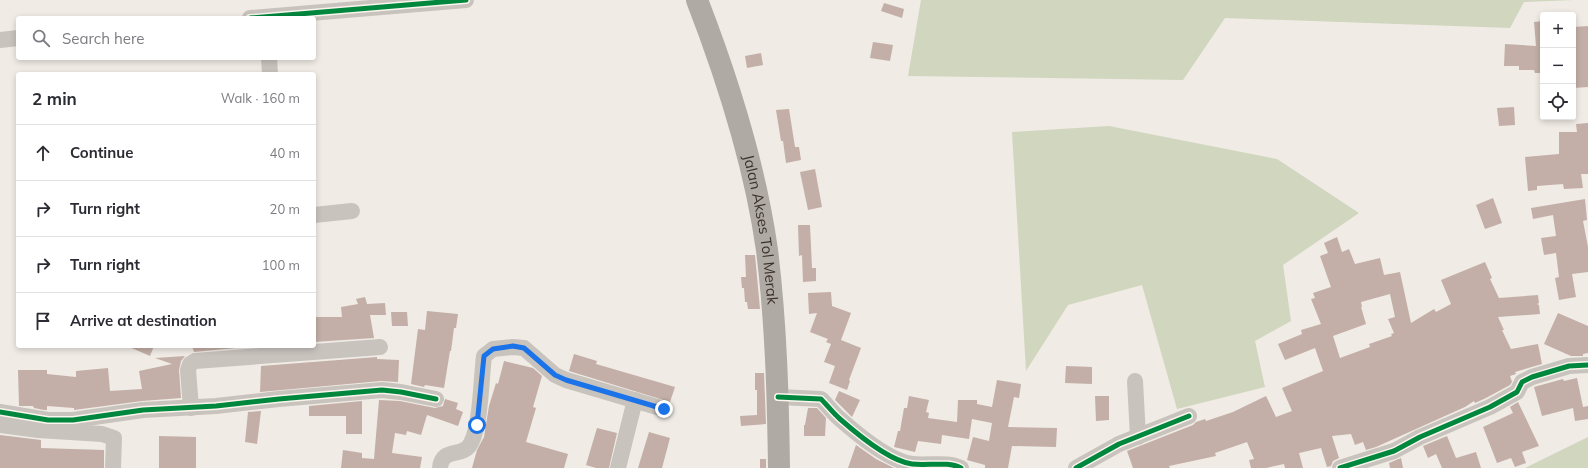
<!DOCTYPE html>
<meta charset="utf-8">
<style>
:root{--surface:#fff;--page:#f7f7f7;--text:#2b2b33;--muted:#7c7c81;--line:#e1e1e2}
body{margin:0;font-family:Mulish,sans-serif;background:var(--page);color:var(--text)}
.controls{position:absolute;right:12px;top:12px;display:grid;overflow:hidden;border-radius:4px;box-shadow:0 2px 6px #0003}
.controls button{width:36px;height:36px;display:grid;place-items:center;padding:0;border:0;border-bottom:1px solid var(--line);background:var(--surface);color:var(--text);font:20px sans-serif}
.stop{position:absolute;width:12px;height:12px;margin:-9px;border:3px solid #1a73e8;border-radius:50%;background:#fff}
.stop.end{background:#1a73e8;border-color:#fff;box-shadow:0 1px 4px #0008}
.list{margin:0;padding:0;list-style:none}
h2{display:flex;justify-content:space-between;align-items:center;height:52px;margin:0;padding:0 16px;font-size:17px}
h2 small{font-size:13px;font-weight:400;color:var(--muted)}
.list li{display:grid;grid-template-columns:26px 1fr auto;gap:12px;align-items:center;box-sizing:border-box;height:56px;padding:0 16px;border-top:1px solid var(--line)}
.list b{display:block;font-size:15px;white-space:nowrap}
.list em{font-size:13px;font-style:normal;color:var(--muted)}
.icon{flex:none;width:22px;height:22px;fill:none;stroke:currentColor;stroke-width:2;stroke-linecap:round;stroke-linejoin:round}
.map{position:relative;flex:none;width:1588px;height:468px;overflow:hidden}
.search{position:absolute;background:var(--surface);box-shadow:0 2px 6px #0003;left:16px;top:16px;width:300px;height:44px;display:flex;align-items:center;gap:10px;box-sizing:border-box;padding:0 14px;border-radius:4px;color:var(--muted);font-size:15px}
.panel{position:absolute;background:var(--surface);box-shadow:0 2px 6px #0003;left:16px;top:72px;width:300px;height:276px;border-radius:4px}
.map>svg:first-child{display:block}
.green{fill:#d1d6bf}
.building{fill:#c3afa7;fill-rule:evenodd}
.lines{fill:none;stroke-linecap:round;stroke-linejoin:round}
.minor{stroke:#c9c3be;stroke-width:16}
.highway{stroke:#afaaa4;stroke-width:22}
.cycleway-casing{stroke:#fbf5ee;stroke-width:8}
.cycleway{stroke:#00873e;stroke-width:5}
.route{stroke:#1a73e8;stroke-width:5}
.labels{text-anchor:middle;stroke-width:3.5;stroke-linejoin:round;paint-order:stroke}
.street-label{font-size:15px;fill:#3b302b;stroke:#fbf5ee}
</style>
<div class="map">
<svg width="1588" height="468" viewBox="0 0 1588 468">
<rect width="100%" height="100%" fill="#f0ebe5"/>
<g class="green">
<path d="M921,0H1574L1524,2L1510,28L1225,18L1183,80L908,76Z"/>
<path d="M1109,126L1277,159L1359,213L1283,265L1291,321L1255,341L1265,387L1177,409L1142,285L1068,305L1026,371L1012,132Z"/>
<path d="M1588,437V468H1525Z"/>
</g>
<g class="building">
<path d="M884,3L904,9L902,18L881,11Z"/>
<path d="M1543,21V73H1535L1534,70H1519V66H1504L1505,44L1536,46L1534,22Z"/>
<path d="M1588,26V87L1573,88V27Z"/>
<path d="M873,42L893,45L890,61L870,58Z"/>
<path d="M761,53L763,65L747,68L745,56Z"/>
<path d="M1514,107L1515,125L1499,126L1497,108Z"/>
<path d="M789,109L795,147H799L801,160L786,163L783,141H781L776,110Z"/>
<path d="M1588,123V174H1581L1583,188L1564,189L1563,184L1537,186V190L1528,191L1525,157L1559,154V132H1577L1576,124Z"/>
<path d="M815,169L822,207L808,210L800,172Z"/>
<path d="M1493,198L1502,223L1485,229L1476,205Z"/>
<path d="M1585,199L1587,220L1583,221L1588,247V272L1572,274L1576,297L1559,300L1555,278L1559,277L1556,253L1544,255L1541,238L1556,236L1553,215L1533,219L1531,208Z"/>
<path d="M798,225H810L812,268H816V281L803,282L802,255L799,256Z"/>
<path d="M1337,237L1342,252L1349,249L1355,264L1380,258L1384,275L1400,272L1411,323L1434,309L1436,312L1451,304L1441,280L1485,262L1492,278L1490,279L1499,298L1538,295L1539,303L1537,304L1539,305L1540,314L1498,317L1504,330H1502L1511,349L1538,344L1542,364L1515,372L1516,374L1510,376L1512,382L1510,385L1486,398L1475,403L1474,401L1465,407L1376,447L1366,450L1363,442L1355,445L1351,434L1332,436L1339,458L1333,461L1331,466L1327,467L1321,448L1299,453L1303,468H1285L1284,464L1266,468H1251L1249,460L1254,459L1247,442L1215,453L1216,456L1169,466L1170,468H1133L1127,451L1193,425L1196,422L1205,419L1206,421L1233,412L1266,396L1276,417L1292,411L1282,388L1323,371L1315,348L1285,360L1278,344L1302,334L1301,330L1321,324L1311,299L1315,298L1313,293L1331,287L1320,256L1328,253L1324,243ZM1390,294L1395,317L1388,319L1394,333L1391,334L1392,336L1369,344L1370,347L1340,358L1333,336L1366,324L1361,307H1362L1361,302Z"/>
<path d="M745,255H755L760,309H748L747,302H745L744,288H742L741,277H746Z"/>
<path d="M831,292L832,306L851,313L841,340L861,348L849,380L850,381L847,390L829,383L835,366L824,362L831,344L826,342L828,339L810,332L817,313L809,314L808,293Z"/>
<path d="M365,297L367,304L385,303L386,315H370L374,338L314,342V317H342L341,307L358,304L356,299Z"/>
<path d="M427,311L458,314L456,328H454L451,351H450L444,388L425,385L424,387L411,384L418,329L425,330Z"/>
<path d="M391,312H407L408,326H392Z"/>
<path d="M1558,313L1588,326V353L1583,354V356H1571L1544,344Z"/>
<path d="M127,346H154L150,356Z"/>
<path d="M192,346H236V348L194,352Z"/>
<path d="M574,354L597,361L596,364L675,387L670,402L569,371Z"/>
<path d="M185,356L181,361L179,370L181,398L142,401L74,410V408L47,406V410H44L34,408L33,406H19L18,370H47V374L76,377V371L108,368L110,391L142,389L139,371L172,364L155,358Z"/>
<path d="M377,357V359L399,360L398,382L381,381L260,392L261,366Z"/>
<path d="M504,361L533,368L542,376L533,407L536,408L526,442L568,454L564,468H472L477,450L484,437L489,406L496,383L498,384Z"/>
<path d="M1066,366L1092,367V384L1065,383Z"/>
<path d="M755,373H764L766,424L741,426L740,416L757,415V390H755Z"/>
<path d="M1577,378L1583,407L1588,406V419L1575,421L1573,408L1542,416L1534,387L1563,379L1564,381Z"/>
<path d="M997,380L1021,384L1019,398L1014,397L1008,427L1057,428L1056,447L1012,446L1008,468H985V465L967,460L973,437L989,441L992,423L972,419L969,439L942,435L941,444L918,441L915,452L894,447L898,431H900L904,408H907L909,396L929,400L926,412L929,413L928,418L957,422L958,400H977V404L992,407Z"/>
<path d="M839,391L860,400L852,417L835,400Z"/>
<path d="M1095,396H1109V420L1096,421Z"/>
<path d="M445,399L458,403L456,409L463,412L458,426L427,415L421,435L407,431L406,435L395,433L392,453L422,457L420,468H341L343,450L362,453V458L374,459L379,400L400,401L435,408L443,406Z"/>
<path d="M362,401V434H346V416H309V406Z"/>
<path d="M1518,402L1539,446L1522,452L1526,463L1515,467L1511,458L1497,463L1483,427L1513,413L1510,407Z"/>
<path d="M808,408H817L826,418L825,436H804V425H805Z"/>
<path d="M261,411L257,444L245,442L248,412Z"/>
<path d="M597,428L617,433L609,468H596L586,465Z"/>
<path d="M649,432L670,438L662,468H638Z"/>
<path d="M0,435L41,440V448L104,450V468H0Z"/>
<path d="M159,436L196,437V468H159Z"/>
<path d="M1447,436L1456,458L1476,452L1481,468H1442L1436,454L1428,458L1423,446Z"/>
<path d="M856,445L876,459L894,468H848Z"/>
<path d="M1401,458L1403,468H1390L1389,463Z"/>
<rect x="760" y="459" width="6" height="9"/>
</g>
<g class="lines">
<g class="minor">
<path d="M250,18L466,0"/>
<path d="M0,40L18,38"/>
<path d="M269,58L270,74"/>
<path d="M314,215L352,211"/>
<path d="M1135,381L1138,437"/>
<path d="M778,397L821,399C827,405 833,413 840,419C857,434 890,461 912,464C928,466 948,461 961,468"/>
<path d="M191,408L188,370L190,364L195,361L380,347"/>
<path d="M0,412L48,420H73L143,410L216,406L279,399L382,390L401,392L436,399"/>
<path d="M0,425L38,430L102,434L114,438L113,468"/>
<path d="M440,468C442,446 463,459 471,443C481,424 481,379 484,356L493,349L513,347L524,348L555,375L566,380L664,409"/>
<path d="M618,468L635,400"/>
<path d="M1076,468L1119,444L1189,416"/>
<path d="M1340,468L1394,451L1420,437L1490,407L1517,392L1522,382L1532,377L1569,366L1588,365"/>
</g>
<path class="highway" id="s1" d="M697,0C728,80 755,165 767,250C776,323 778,395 779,468"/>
<defs>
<g id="cycleway">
<path d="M250,18L466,0"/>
<path d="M778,397L821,399C827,405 833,413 840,419C857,434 890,461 912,464C928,466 948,461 961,468"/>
<path d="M0,412L48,420H73L143,410L216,406L279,399L382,390L401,392L436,399"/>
<path d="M1076,468L1119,444L1189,416"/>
<path d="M1340,468L1394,451L1420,437L1490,407L1517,392L1522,382L1532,377L1569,366L1588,365"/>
</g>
</defs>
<use href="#cycleway" class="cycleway-casing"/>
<use href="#cycleway" class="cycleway"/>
</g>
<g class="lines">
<path class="route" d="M477,425L484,356L493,349L513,346L524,348L555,375L566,380L664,409"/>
</g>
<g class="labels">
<g class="street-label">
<text dy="5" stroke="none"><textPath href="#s1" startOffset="239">Jalan Akses Tol Merak</textPath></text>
</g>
</g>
</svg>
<div class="controls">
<button>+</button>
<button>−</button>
<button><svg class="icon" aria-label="locate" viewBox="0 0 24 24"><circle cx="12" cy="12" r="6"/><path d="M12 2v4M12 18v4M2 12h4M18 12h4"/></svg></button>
</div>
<div class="stop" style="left:477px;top:425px"></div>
<div class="stop end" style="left:664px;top:409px"></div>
<div class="search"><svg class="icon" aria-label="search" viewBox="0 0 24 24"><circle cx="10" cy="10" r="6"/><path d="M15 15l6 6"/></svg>Search here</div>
<section class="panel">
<h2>2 min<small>Walk · 160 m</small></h2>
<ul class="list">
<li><svg class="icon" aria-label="ahead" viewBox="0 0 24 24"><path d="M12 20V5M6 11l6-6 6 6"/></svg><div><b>Continue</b></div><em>40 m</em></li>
<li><svg class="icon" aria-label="right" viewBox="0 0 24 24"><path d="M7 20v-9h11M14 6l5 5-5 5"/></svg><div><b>Turn right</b></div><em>20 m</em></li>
<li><svg class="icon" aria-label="right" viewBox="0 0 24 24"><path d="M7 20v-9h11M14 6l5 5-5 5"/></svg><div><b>Turn right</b></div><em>100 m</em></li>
<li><svg class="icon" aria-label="arrive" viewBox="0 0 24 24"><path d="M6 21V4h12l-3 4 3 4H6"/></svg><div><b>Arrive at destination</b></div></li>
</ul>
</section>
</div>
